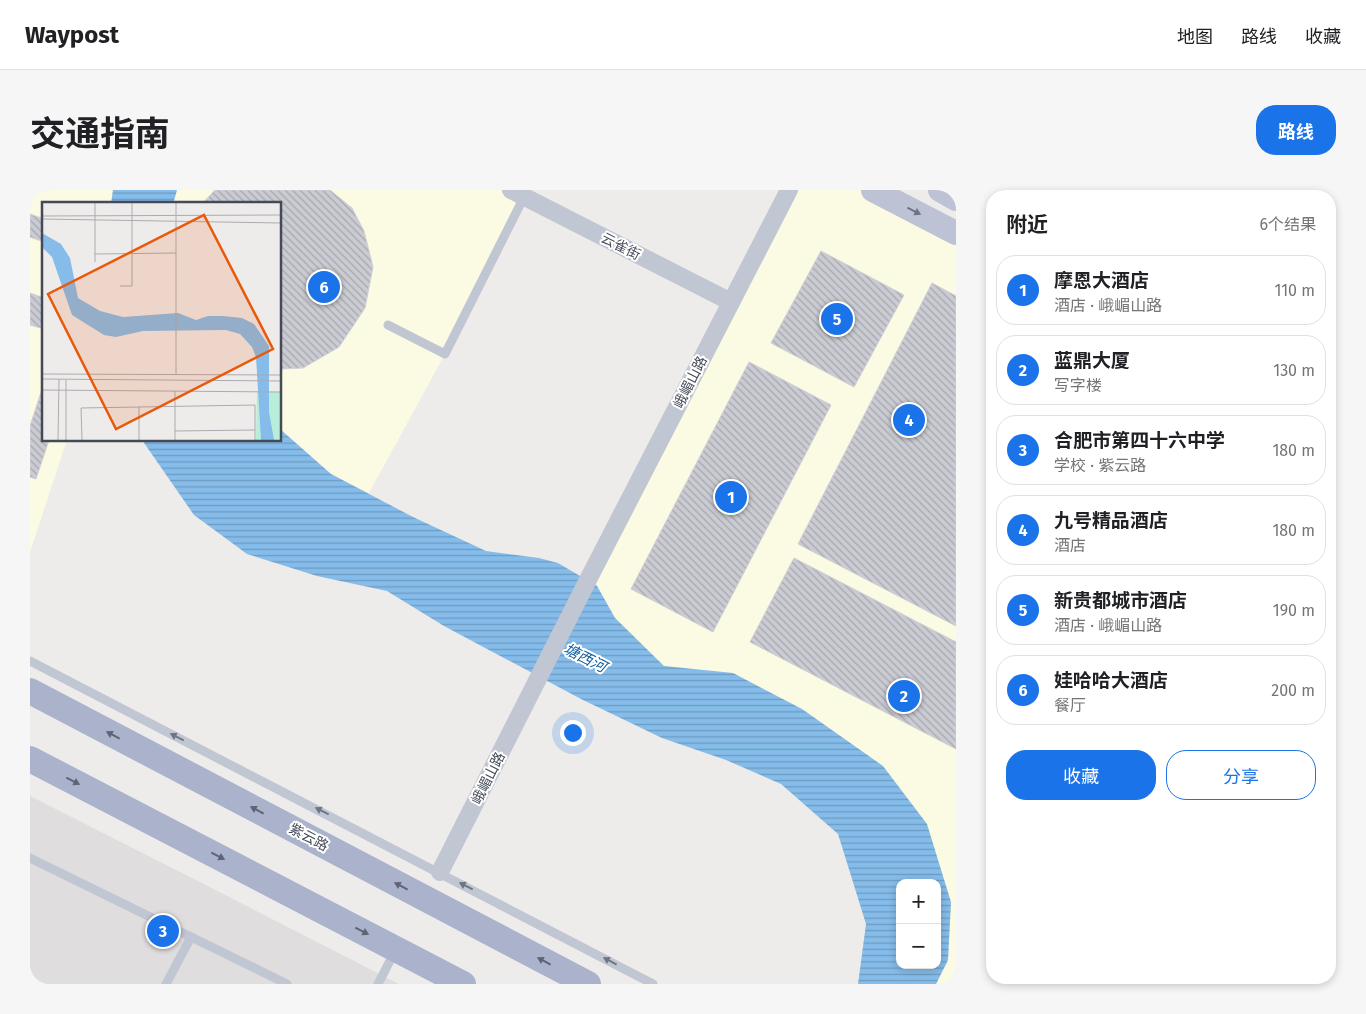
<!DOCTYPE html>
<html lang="zh">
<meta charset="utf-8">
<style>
:root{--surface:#fff;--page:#f6f6f6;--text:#202124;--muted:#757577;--line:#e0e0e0;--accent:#1a73e8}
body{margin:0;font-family:"Fira Sans","Noto Sans SC",sans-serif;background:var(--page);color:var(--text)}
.controls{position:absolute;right:15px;bottom:15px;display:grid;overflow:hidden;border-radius:10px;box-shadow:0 2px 8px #0003}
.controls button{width:45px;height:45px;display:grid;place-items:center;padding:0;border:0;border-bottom:1px solid var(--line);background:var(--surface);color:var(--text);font:25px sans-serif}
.you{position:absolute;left:542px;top:542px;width:18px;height:18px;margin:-12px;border:4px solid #fff;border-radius:50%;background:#1a73e8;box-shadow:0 0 0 8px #1a73e833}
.badge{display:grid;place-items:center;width:32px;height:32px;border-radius:50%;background:var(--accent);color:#fff;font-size:16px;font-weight:700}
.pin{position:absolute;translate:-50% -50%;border:2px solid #fff;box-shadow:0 1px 5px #0006}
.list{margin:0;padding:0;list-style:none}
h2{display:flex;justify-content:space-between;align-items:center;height:65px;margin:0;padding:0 20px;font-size:21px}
h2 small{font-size:16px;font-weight:400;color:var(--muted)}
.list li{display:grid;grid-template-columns:32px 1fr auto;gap:15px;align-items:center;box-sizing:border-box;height:70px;margin:0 10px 10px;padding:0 10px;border:1px solid var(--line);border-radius:20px}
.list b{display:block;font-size:19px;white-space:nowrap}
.list p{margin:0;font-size:16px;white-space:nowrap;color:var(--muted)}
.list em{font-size:16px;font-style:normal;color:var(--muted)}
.actions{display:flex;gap:10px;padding:15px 20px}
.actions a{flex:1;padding:11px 0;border:1px solid var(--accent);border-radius:20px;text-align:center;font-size:18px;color:var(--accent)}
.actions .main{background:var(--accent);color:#fff}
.map{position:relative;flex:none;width:926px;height:794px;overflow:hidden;border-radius:20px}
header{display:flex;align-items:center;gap:30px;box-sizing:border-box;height:70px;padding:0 25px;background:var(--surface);border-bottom:1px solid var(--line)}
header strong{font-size:24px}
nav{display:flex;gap:28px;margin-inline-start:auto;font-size:18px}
.intro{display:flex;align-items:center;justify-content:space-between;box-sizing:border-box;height:120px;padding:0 30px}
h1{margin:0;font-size:35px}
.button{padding:12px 22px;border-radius:20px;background:var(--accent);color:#fff;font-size:18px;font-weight:700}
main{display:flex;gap:30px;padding:0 30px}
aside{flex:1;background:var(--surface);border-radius:20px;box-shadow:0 2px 8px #0003}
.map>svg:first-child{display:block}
.commercial{fill:#fbfae2}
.education{fill:#dfdddd}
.water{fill:url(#water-rules);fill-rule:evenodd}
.building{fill:url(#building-back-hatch);stroke:#cfcfd7}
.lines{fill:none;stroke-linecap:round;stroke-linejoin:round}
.lane{stroke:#c1c6d3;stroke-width:9}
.street{stroke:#c1c6d3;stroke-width:18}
.secondary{stroke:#bdc3d5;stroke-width:24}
.primary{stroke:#aab3cb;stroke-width:26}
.oneway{fill:#6e7484}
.oneway2{fill:#5e6475}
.oneway3{fill:#707583}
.labels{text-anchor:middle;stroke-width:4;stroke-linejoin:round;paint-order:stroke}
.street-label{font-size:14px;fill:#444a58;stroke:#fff}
.water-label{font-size:15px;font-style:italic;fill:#0e5ea2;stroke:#fff}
.inset-road{fill:none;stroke:#aaabb0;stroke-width:1}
.view{fill:#e8590c;fill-opacity:0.15;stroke:#e8590c;stroke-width:2.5}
.inset-edge{fill:none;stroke:#444a58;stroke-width:2.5}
</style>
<header>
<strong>Waypost</strong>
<nav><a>地图</a><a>路线</a><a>收藏</a></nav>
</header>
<div class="intro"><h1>交通指南</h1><a class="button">路线</a></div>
<main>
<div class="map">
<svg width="926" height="794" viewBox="0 0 926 794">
<defs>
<pattern id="water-rules" width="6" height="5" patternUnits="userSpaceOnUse" patternTransform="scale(1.25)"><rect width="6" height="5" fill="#85bcea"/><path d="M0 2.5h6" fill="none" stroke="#6e9bc0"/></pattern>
<pattern id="building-back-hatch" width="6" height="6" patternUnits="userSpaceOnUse" patternTransform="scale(1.25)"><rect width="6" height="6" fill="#cbccd3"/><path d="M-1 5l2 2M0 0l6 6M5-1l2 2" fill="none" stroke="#a6a8ae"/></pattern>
</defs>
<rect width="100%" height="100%" fill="#eeeceb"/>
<g class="commercial">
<path d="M0,0H83L81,14H14V250H37L0,362Z"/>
<path d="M147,0H481L494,7L415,164L339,303L301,284L250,239V14H143Z"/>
<path d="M759,0H843L926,43V794H906L918,770L921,712L853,576L772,519L703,483L634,476L585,428L561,384Z"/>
</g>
<path class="education" d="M0,606L164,689L369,794H0Z"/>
<g class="water">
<path d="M83,0H147L143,14H81Z"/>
<path d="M250,239L301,284L383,327L456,361L509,368L528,373L567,396L585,428L634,476L703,483L772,519L853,576L897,634L921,712L918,770L906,794H828L836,734L808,644L751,594L696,570L632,548L551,509L414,436L357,401L287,386L217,364L164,325L112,250H250ZM870,693H907V775H870Z"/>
</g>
<g class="building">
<path d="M185,0H300L322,18L334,41L343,77L335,118L309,157L273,178L250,179V14H172Z"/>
<path d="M0,24L14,29V52L0,47Z"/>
<path d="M791,61L874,105L824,197L741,153Z"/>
<path d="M902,93L926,106V436L768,354Z"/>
<path d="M0,103L14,108V139L0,135Z"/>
<path d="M719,172L801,215L683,442L601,399Z"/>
<path d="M14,193V250H19L6,289L0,287V236Z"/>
<path d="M764,368L926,452V559L720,452Z"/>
</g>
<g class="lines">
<g class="lane">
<path d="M358,135L415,164L494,7"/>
<path d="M0,471L623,794"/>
<path d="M0,668L257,794"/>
<path d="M136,794L161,747"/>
<path d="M348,794L365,761"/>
</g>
<g class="street">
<path d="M481,0L701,112"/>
<path d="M410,682L561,384L759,0"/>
</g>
<g class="secondary">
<path d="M843,0L926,43"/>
<path d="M910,0L926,9"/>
</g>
<g class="primary">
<path d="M0,501L558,794"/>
<path d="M0,569L433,794"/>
</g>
</g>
<defs><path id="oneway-solid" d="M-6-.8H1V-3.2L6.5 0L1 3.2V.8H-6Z" transform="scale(1.25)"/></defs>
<use class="oneway" href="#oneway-solid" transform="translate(884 21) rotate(27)"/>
<g class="oneway2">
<use href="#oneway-solid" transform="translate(83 545) rotate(-152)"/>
<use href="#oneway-solid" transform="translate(43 591) rotate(27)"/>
<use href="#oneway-solid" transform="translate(227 620) rotate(-152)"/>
<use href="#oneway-solid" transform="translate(188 666) rotate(27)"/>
<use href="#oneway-solid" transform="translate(371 696) rotate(-152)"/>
<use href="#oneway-solid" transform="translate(332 741) rotate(27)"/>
<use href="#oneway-solid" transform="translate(514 771) rotate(-152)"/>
</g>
<g class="oneway3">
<use href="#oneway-solid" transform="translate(147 547) rotate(-153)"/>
<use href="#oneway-solid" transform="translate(292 621) rotate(-153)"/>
<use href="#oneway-solid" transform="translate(436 696) rotate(-153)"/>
<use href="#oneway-solid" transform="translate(580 771) rotate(-152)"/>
</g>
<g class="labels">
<g class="street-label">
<text transform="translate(591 56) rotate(27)" y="5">云雀街</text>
<text transform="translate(660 192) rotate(-63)" y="5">峨嵋山路</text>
<text transform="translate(458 588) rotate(-63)" y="5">峨嵋山路</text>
<text transform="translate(279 647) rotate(28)" y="5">紫云路</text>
</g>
<g class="water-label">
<text transform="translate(555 468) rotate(27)" y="5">塘西河</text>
</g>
</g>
<g transform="translate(12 12)">
<rect width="239" height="239" fill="#eeeceb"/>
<path d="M215,190H239V238H214Z" fill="#b8edda"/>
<path d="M0,31L19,42L28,56L36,96L58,109L81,115L136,111L154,118L166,114H181L200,116L212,122L227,144V210L232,238H219L214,155L210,145L198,132L184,128L101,129L74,135L62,133L30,113L10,55L0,45Z" fill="#85bcea"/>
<path class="inset-road" d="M0,14L239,13M0,17L239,21M53,52L134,51M53,60V0M78,84H90V0M0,172L239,173M134,172V0M0,177L239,179M0,188L239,190M133,229L213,228M16,238L17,177M24,238V178M40,238L39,206L213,203V238M97,238V205M133,238V189"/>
<path class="view" d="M162,13L231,147L74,227L6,92Z"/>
<rect width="239" height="239" class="inset-edge"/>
</g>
</svg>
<div class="controls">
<button>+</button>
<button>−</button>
</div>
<div class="you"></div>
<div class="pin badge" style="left:701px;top:307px">1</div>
<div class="pin badge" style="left:874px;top:506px">2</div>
<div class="pin badge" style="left:133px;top:741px">3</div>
<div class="pin badge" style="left:879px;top:230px">4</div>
<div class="pin badge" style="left:807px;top:129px">5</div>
<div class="pin badge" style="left:294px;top:97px">6</div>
</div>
<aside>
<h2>附近<small>6个结果</small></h2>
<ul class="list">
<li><span class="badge">1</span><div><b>摩恩大酒店</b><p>酒店 · 峨嵋山路</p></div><em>110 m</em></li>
<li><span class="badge">2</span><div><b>蓝鼎大厦</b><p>写字楼</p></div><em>130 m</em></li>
<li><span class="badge">3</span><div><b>合肥市第四十六中学</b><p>学校 · 紫云路</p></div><em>180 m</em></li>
<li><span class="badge">4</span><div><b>九号精品酒店</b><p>酒店</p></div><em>180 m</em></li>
<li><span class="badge">5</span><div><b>新贵都城市酒店</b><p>酒店 · 峨嵋山路</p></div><em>190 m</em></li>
<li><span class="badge">6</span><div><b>娃哈哈大酒店</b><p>餐厅</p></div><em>200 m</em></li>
</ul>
<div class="actions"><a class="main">收藏</a><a>分享</a></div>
</aside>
</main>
